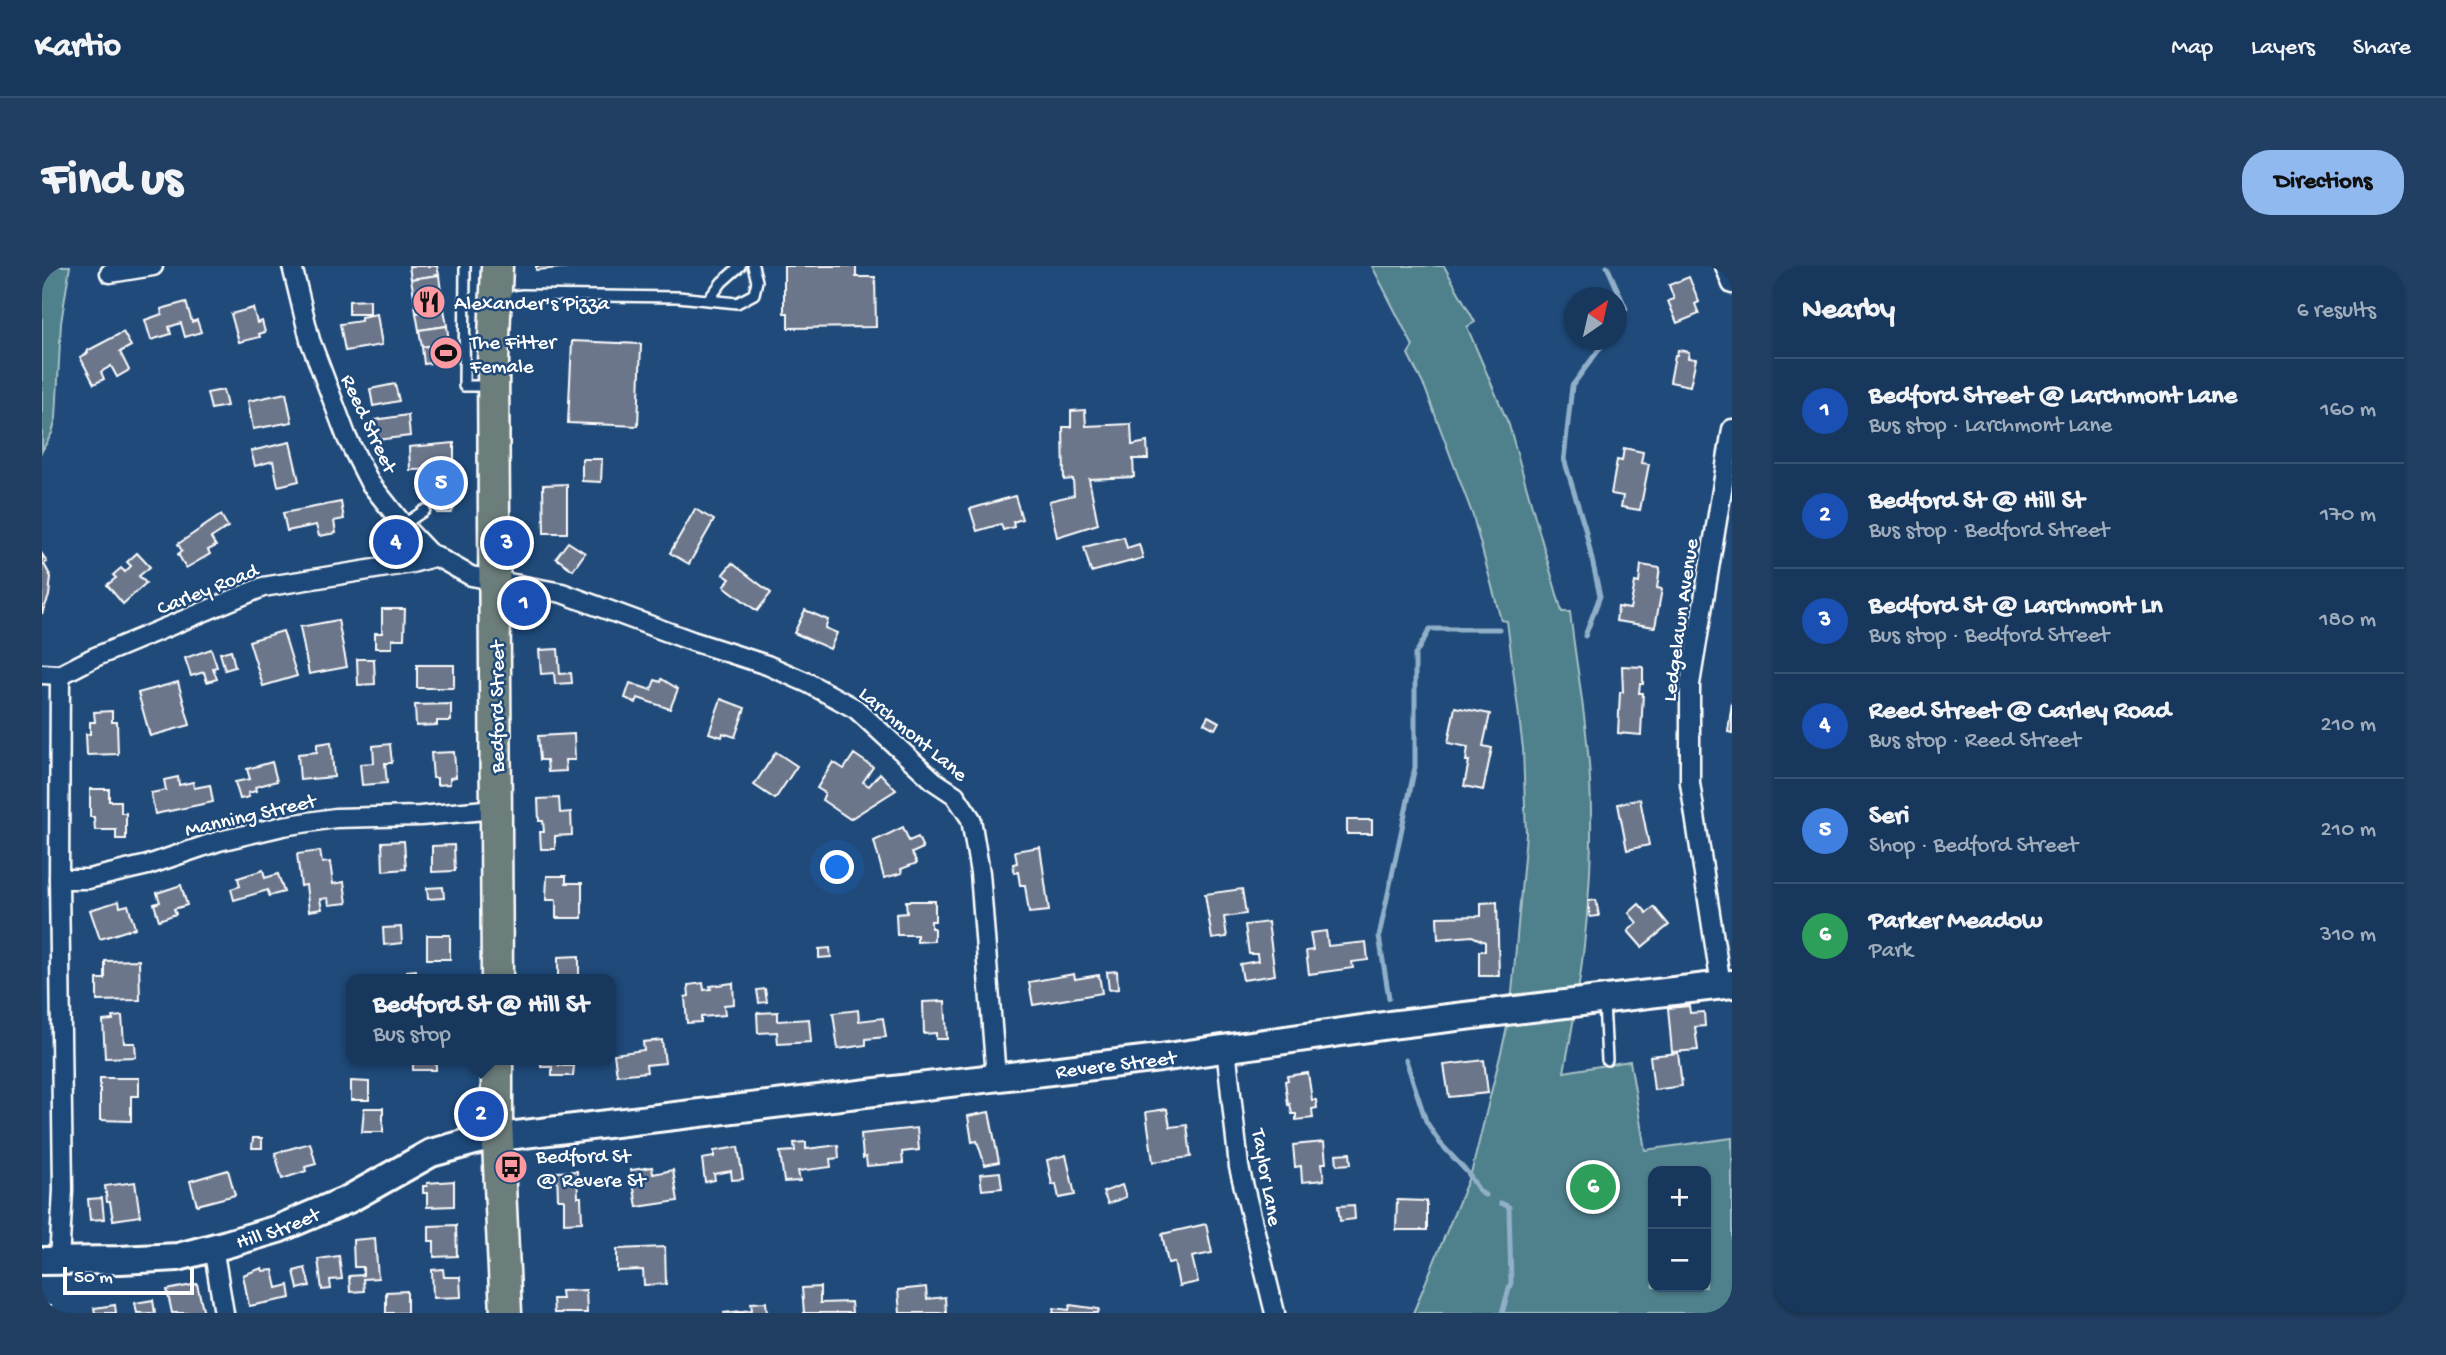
<!DOCTYPE html>
<meta charset="utf-8">
<style>
:root{--surface:#17385c;--page:#203f62;--text:#f1f3f6;--muted:#9eacbb;--line:#365272;--accent:#90b9f0}
body{margin:0;font-family:"Gochi Hand",sans-serif;background:var(--page);color:var(--text)}
.controls{position:absolute;right:21px;bottom:21px;display:grid;overflow:hidden;border-radius:14px;box-shadow:0 2px 5px #0004}
.controls button{width:63px;height:63px;display:grid;place-items:center;padding:0;border:0;border-bottom:2px solid var(--line);background:var(--surface);color:var(--text);font:35px sans-serif}
.compass{position:absolute;left:1522px;top:21px;width:63px;height:63px;border-radius:50%;background:var(--surface);box-shadow:0 2px 5px #0004;rotate:34deg}
.scale{position:absolute;left:21px;bottom:18px;width:131px;box-sizing:border-box;padding-left:7px;border:4px solid #fff;border-top:0;font-size:19px;line-height:24px;white-space:nowrap;color:#fff;-webkit-text-stroke:5px #1f4a7a;paint-order:stroke}
.you{position:absolute;left:796px;top:602px;width:24px;height:24px;margin:-18px;border:5px solid #fff;border-radius:50%;background:#1a73e8;box-shadow:0 0 0 10px #1a73e833}
.badge{display:grid;place-items:center;width:46px;height:46px;border-radius:50%;background:var(--accent);color:#fff;font-size:23px;font-weight:700}
.pin{position:absolute;translate:-50% -50%;border:4px solid #fff;box-shadow:0 2px 7px #0006}
.popup{position:absolute;left:304px;top:708px;width:270px;height:91px;box-sizing:border-box;display:grid;place-content:center;border-radius:14px;background:var(--surface);filter:drop-shadow(0 2px 5px #0005);font-size:23px;white-space:nowrap;color:var(--muted)}
.popup b{font-size:26px;color:var(--text)}
.popup::after{content:'';position:absolute;left:50%;top:100%;margin-left:-14px;border:14px solid transparent;border-top-color:var(--surface)}
.list{margin:0;padding:0;list-style:none}
h2{display:flex;justify-content:space-between;align-items:center;height:91px;margin:0;padding:0 28px;font-size:30px}
h2 small{font-size:23px;font-weight:400;color:var(--muted)}
.list li{display:grid;grid-template-columns:46px 1fr auto;gap:21px;align-items:center;box-sizing:border-box;height:105px;padding:0 28px;border-top:2px solid var(--line)}
.list b{display:block;font-size:26px;white-space:nowrap}
.list p{margin:0;font-size:23px;white-space:nowrap;color:var(--muted)}
.list em{font-size:23px;font-style:normal;color:var(--muted)}
.map{position:relative;flex:none;width:1690px;height:1047px;overflow:hidden;border-radius:28px}
header{display:flex;align-items:center;gap:42px;box-sizing:border-box;height:98px;padding:0 35px;background:var(--surface);border-bottom:2px solid var(--line)}
header strong{font-size:33px}
nav{display:flex;gap:38px;margin-inline-start:auto;font-size:24px}
.intro{display:flex;align-items:center;justify-content:space-between;box-sizing:border-box;height:168px;padding:0 42px}
h1{margin:0;font-size:49px}
.button{padding:18px 32px;border-radius:28px;background:var(--accent);color:#111;font-size:24px;font-weight:700}
main{display:flex;gap:42px;padding:0 42px}
aside{flex:1;background:var(--surface);border-radius:28px;box-shadow:0 2px 5px #0004}
.map>svg:first-child{display:block}
.green{fill:#4f818c;stroke:#a7c0c6;stroke-width:2;fill-rule:evenodd}
.lines{fill:none;stroke-linecap:round;stroke-linejoin:round}
.stream{stroke:#90afc8;stroke-width:5}
.building{fill:#6c768b;stroke:#fff;stroke-width:2}
.lane-casing{stroke:#fff;stroke-width:14}
.street-casing{stroke:#fff;stroke-width:23}
.secondary-casing{stroke:#fff;stroke-width:32}
.primary-casing{stroke:#fff;stroke-width:35}
.lane{stroke:#1f4a7a;stroke-width:9}
.street{stroke:#1f4a7a;stroke-width:18}
.secondary{stroke:#1f4a7a;stroke-width:26}
.primary{stroke:#6c7e7c;stroke-width:30}
.labels{text-anchor:middle;stroke-width:5;stroke-linejoin:round;paint-order:stroke}
.poi-label{font-size:21px;fill:#fff;stroke:#1f4a7a;text-anchor:start}
.street-label{font-size:21px;fill:#fff;stroke:#1f4a7a}
</style>
<header>
<strong>Kartio</strong>
<nav><a>Map</a><a>Layers</a><a>Share</a></nav>
</header>
<div class="intro"><h1>Find us</h1><a class="button">Directions</a></div>
<main>
<div class="map">
<svg width="1690" height="1047" viewBox="0 0 1690 1047">
<rect width="100%" height="100%" fill="#1f4a7a"/>
<filter id="ink" filterUnits="userSpaceOnUse"><feTurbulence type="fractalNoise" baseFrequency=".0143" numOctaves="2"/><feDisplacementMap in="SourceGraphic" scale="14" xChannelSelector="R" yChannelSelector="G"/><feConvolveMatrix kernelMatrix="1 2 1 2 8 2 1 2 1" color-interpolation-filters="sRGB"/></filter>
<g filter="url(#ink)">
<g class="green">
<path d="M0,0H28L19,57L14,152L10,167L0,185Z"/>
<path d="M1330,0H1402L1433,56L1425,61L1467,159L1520,346H1528C1534,400 1546,460 1548,515C1553,611 1541,711 1522,806L1588,795L1603,884L1690,872V1047H1371L1430,904L1464,766L1470,727L1484,568L1481,483L1465,355L1459,354L1431,250L1383,122L1366,88L1371,80ZM1611,905H1664V1021H1611Z"/>
</g>
<g class="lines">
<g class="stream">
<path d="M1565,0L1584,43L1574,58"/>
<path d="M1543,370L1558,330L1543,262L1522,193L1530,120L1564,74"/>
<path d="M1347,732L1337,670L1373,501V389L1388,363H1457"/>
<path d="M1364,794L1384,855L1398,877L1426,907L1438,926L1443,929"/>
<path d="M1459,937L1467,941L1469,1016L1460,1047"/>
</g>
</g>
<g class="building">
<path d="M367,0H395L397,9L369,13Z"/>
<path d="M494,0H544L494,4Z"/>
<path d="M742,0H814V11H833L834,61L746,62V47H742Z"/>
<path d="M397,9L399,26L372,30L369,13Z"/>
<path d="M1647,11L1657,36L1653,38L1657,48L1635,57L1626,35L1632,33L1627,19Z"/>
<path d="M399,26L402,43L374,47L372,30Z"/>
<path d="M328,34V48H307V35Z"/>
<path d="M144,36L150,56L155,54L159,66L143,71L139,57L127,61L129,68L109,74L103,54L120,48L119,43Z"/>
<path d="M211,42L215,57L220,55L223,66L217,68L218,71L197,76L189,48Z"/>
<path d="M402,43L405,60L377,64L374,47Z"/>
<path d="M335,48L340,79L303,85L298,58L319,55V51Z"/>
<path d="M405,60L407,77L380,81L377,64Z"/>
<path d="M81,66L89,80L78,86L87,104L75,111L69,100L59,106L62,113L52,118L38,91L46,87L45,85Z"/>
<path d="M530,75L599,78L596,160L526,157Z"/>
<path d="M407,77L410,94L382,98L380,81Z"/>
<path d="M1636,84L1647,86L1646,92L1654,93L1648,120L1628,116L1633,89H1635Z"/>
<path d="M353,118L357,135L331,140L328,123Z"/>
<path d="M181,124L185,140L169,143L165,127Z"/>
<path d="M244,127L250,156L211,163L206,135Z"/>
<path d="M1043,144L1044,160L1089,158L1090,179L1105,176L1106,193H1091L1092,211L1047,213L1056,258L1015,271L1007,235L1032,229L1031,213L1022,214L1021,161H1029V145Z"/>
<path d="M366,149L368,170L334,174L332,154Z"/>
<path d="M248,176L257,215L236,220L231,195L213,200L209,185Z"/>
<path d="M412,177V203L368,204L367,181Z"/>
<path d="M1582,182L1601,186L1599,197L1607,198L1598,244L1579,241L1581,230L1569,228L1575,194L1580,195Z"/>
<path d="M540,193H560L559,216L540,215Z"/>
<path d="M412,203L413,241L409,247H395L386,231L385,204Z"/>
<path d="M525,218V267H502L501,219Z"/>
<path d="M973,230L980,253L971,256L972,261L961,264L959,258L935,265L928,243Z"/>
<path d="M299,236L302,253L292,255L294,267L277,270L274,259L245,265L241,247Z"/>
<path d="M653,243L672,254L647,298L628,287Z"/>
<path d="M179,249L186,261L169,272L174,280L166,284L168,288L144,302L136,288L140,285L136,278Z"/>
<path d="M1082,271L1085,282L1097,278L1101,292L1049,306L1042,281Z"/>
<path d="M526,276L543,287L531,304L514,292Z"/>
<path d="M95,287L108,301L97,310L104,317L81,338L65,319L74,312L71,309L79,302L83,306L89,300L85,296Z"/>
<path d="M0,288L5,296L2,298L9,311L7,330L0,348Z"/>
<path d="M690,297L729,327L715,345L682,320L688,313L681,308Z"/>
<path d="M1599,299L1618,302L1615,322L1620,323L1613,361L1574,355L1576,341L1588,343L1593,316L1597,317Z"/>
<path d="M340,343H363L362,373H350V382H333V367H340Z"/>
<path d="M763,344L786,354L783,362L795,367L788,383L752,367Z"/>
<path d="M296,354L305,401L267,408L258,361Z"/>
<path d="M241,365L255,410L221,420L207,375Z"/>
<path d="M169,383L175,401L171,402L175,413L165,416L162,406L149,410L143,392Z"/>
<path d="M516,383L518,408L529,407L530,417L513,418L512,407L499,408L497,384Z"/>
<path d="M189,384L193,401L183,404L178,387Z"/>
<path d="M315,393H332L333,418L316,419Z"/>
<rect x="375" y="399" width="37" height="23"/>
<path d="M1580,400L1601,401V418H1598L1597,427H1601L1599,469L1576,467L1578,426H1581Z"/>
<path d="M620,413L636,423L628,443L596,432L594,437L583,432L588,417L609,424L613,414L619,416Z"/>
<path d="M136,416L148,459L108,470L96,427Z"/>
<path d="M679,433L703,442L693,471L681,467L680,471L667,467Z"/>
<path d="M1690,436V467L1686,466Z"/>
<path d="M409,438V455H395V459L374,460L373,439Z"/>
<path d="M1413,441L1448,448L1441,480L1450,482L1441,524L1422,520L1427,495H1424L1426,481L1406,477Z"/>
<path d="M70,445V456H75L76,488L45,489L44,468H48V456H53L52,446Z"/>
<path d="M1166,450L1177,456L1173,463L1162,457Z"/>
<path d="M532,468L533,494H523L524,505L506,506L505,494H498L496,470Z"/>
<path d="M289,476L292,511L258,514L256,488L275,486V478Z"/>
<path d="M348,478L350,497H343L345,517L320,519L318,498L332,497L331,480Z"/>
<path d="M412,486L414,511L408,512V518L395,519V512H391L389,487Z"/>
<path d="M734,486L755,500L733,533L712,519Z"/>
<path d="M812,488L831,501L821,516L827,520L838,507L854,524L808,553L780,534L783,527L775,522L791,496L802,503Z"/>
<path d="M230,496L235,515L213,521L214,525L206,527L207,531L198,533L193,516L208,513L205,503Z"/>
<path d="M136,511L137,519L151,516L152,522L168,519L171,536L113,548L109,527L124,524L122,514Z"/>
<path d="M48,523H67V535H79V547H84V573H74V564H53L52,551H48Z"/>
<path d="M517,532L518,547L529,546L530,569L513,570V583H499L498,566H502L501,555H497L496,533Z"/>
<path d="M1598,533L1607,579L1585,584L1576,538Z"/>
<rect x="1305" y="554" width="25" height="14"/>
<path d="M861,561L867,575L876,571L881,582L870,587L875,597L859,603L860,607L842,612L832,575Z"/>
<path d="M362,575L364,603L341,605L340,576Z"/>
<path d="M412,579L413,605L390,606V580Z"/>
<path d="M998,581L1007,645L987,647L983,619H978L976,606L972,607L971,598L975,597L973,585Z"/>
<path d="M278,585L280,597L288,596L291,618L302,616L305,637L287,639L286,632L278,633L280,643L267,645L264,619L259,620L255,588Z"/>
<path d="M221,604L223,612L236,608L242,626L227,630L226,624L192,634L189,623L198,620L196,612Z"/>
<path d="M505,610H524V617H540V652H514V634H504Z"/>
<path d="M139,619L145,639L132,643L134,648L117,654L112,638L118,636L115,627Z"/>
<path d="M401,621L402,632L386,633L385,622Z"/>
<path d="M1200,623L1204,648L1182,651L1185,671L1170,673L1163,628Z"/>
<path d="M1554,634L1557,650L1548,651L1546,635Z"/>
<path d="M77,635L78,641L86,639L93,662L58,673L48,644Z"/>
<path d="M864,635H893V655H889V662H892V675L875,676V669H855L854,648L865,647Z"/>
<path d="M1455,636L1457,710H1437V685H1443V676L1430,670L1396,673L1395,651L1439,650V637Z"/>
<path d="M1597,638L1605,647L1612,641L1627,659L1600,681L1586,665L1595,657L1587,647Z"/>
<path d="M1226,656L1233,709L1201,714L1198,698L1216,695L1215,688H1207L1203,659Z"/>
<path d="M359,661L360,677L342,679L341,662Z"/>
<path d="M1284,665L1286,680L1324,676L1326,694L1310,696L1311,702L1267,708L1264,685L1271,684L1268,667Z"/>
<rect x="385" y="669" width="23" height="24"/>
<path d="M788,682L789,691L777,692V683Z"/>
<path d="M537,690V712L550,713H516V691Z"/>
<path d="M97,694L98,734L55,735V713H63V695Z"/>
<path d="M374,704L375,713H366L365,705Z"/>
<path d="M1075,705L1076,723L1067,724L1065,706Z"/>
<path d="M1032,708L1033,713L1057,709L1060,727L991,739L987,716Z"/>
<path d="M661,717L662,724L669,723L668,720L691,717L692,738L682,739L683,749L659,751V756L645,757L643,731L647,730L646,719Z"/>
<path d="M723,723L725,736L717,737L715,724Z"/>
<path d="M903,735L905,773H894V767L882,768L881,736Z"/>
<path d="M1647,740L1648,747L1662,746L1663,760L1653,761L1656,784L1630,786L1626,742Z"/>
<path d="M816,744L817,755L841,752L844,771L824,773V779L796,783L791,747Z"/>
<path d="M736,746V755L767,753L769,776L736,778L735,766L716,767L715,747Z"/>
<path d="M80,750L82,777H93L94,791L63,792L61,755L71,754L70,751Z"/>
<path d="M620,774L623,797L604,799L605,806L575,809L572,788L602,784L601,776Z"/>
<path d="M1636,787L1640,820L1612,824L1608,790Z"/>
<rect x="371" y="794" width="23" height="10"/>
<path d="M499,794H517V800H532L531,810H510V801H499Z"/>
<path d="M1442,794L1446,827L1407,831L1402,799Z"/>
<path d="M1266,807L1270,834H1274L1275,842L1270,843L1271,852L1254,854V848H1250L1248,838L1246,839L1243,815L1246,814L1245,810Z"/>
<path d="M58,812H97V830H89V855L58,854Z"/>
<path d="M309,815L327,816V834H309Z"/>
<path d="M322,842H341V866H320Z"/>
<path d="M1125,843L1128,861L1145,859L1149,891L1111,896L1104,846Z"/>
<path d="M947,846L957,896L943,899L935,875L930,876L926,850Z"/>
<path d="M875,862L877,884L860,886L861,897L825,900L824,891L821,892L819,868Z"/>
<path d="M211,872H220V882H210Z"/>
<path d="M764,876V883L796,879L797,892L788,893L789,901L756,905L758,915L742,916L738,886L753,885L752,877Z"/>
<path d="M1282,876L1284,897H1280L1282,914L1260,916L1259,900L1253,901L1251,879Z"/>
<path d="M268,877L274,898L263,901L264,905L240,913L233,887Z"/>
<path d="M696,881L701,913L690,914L689,905L672,908L673,914L663,916L660,893L672,891V885Z"/>
<path d="M1308,887L1309,898L1295,899L1294,888Z"/>
<path d="M1024,889L1033,929L1017,932L1014,918L1010,919L1005,894Z"/>
<path d="M610,901L611,908L631,904L636,935L595,941L589,904Z"/>
<path d="M186,904L193,929L155,939L148,915Z"/>
<path d="M535,905L536,931H539L540,956L522,957V933H516L515,906Z"/>
<path d="M958,906L960,922L940,924L938,908Z"/>
<path d="M412,915V940L385,941V927H381V920H385V917Z"/>
<path d="M93,916L98,950L71,954L68,936H65L63,920Z"/>
<path d="M1080,919L1084,931L1066,938L1061,926Z"/>
<path d="M60,932L62,953L48,954L46,933Z"/>
<path d="M1355,934L1385,935V964H1354Z"/>
<path d="M1312,939L1313,953L1298,955L1296,940Z"/>
<path d="M1164,958L1170,987L1150,991L1156,1016L1137,1020L1132,996L1126,997L1120,968Z"/>
<path d="M414,959L415,990L392,991V975H387V960Z"/>
<path d="M333,972L336,1012L321,1013L322,1025L308,1026L307,1010L321,1009V1001H312L311,974Z"/>
<path d="M623,981L624,1018L602,1019L601,1004L575,1005V983Z"/>
<path d="M297,990L300,1013L288,1014L289,1023L280,1024L276,993Z"/>
<path d="M220,1002L221,1005L231,1004L235,1022L247,1019L249,1032L207,1040L201,1009Z"/>
<path d="M263,1002L268,1020L256,1023L252,1005Z"/>
<path d="M401,1003L402,1011H418L419,1031L391,1032L390,1004Z"/>
<path d="M155,1018L162,1047H130L125,1024Z"/>
<path d="M778,1021V1037L809,1036L810,1047H762L760,1022Z"/>
<path d="M884,1021L885,1033L903,1031L904,1047H858L856,1024Z"/>
<path d="M544,1024L545,1047H512L511,1033H520L519,1025Z"/>
<path d="M365,1025V1047H344V1026Z"/>
<path d="M111,1034L113,1047H95L93,1037Z"/>
<path d="M724,1036L725,1047H681L710,1044L709,1037Z"/>
<rect x="0" y="1039" width="9" height="8"/>
<path d="M73,1039L74,1047H53L52,1042Z"/>
<path d="M1028,1039L1057,1043L1056,1047H1011L1012,1042L1027,1044Z"/>
</g>
<g class="lines">
<defs>
<g id="lane">
<path d="M423,0L422,120H447"/>
<path d="M459,32L480,29L636,31L695,37L712,28L715,15L711,0"/>
<path d="M667,33L680,16L698,0"/>
<path d="M361,259L383,244"/>
<path d="M1562,737L1565,794"/>
</g>
<g id="street">
<path d="M250,0L268,74L305,172L328,217L367,266L386,286L429,310L520,327L650,375L725,399L766,417L814,443L892,515L913,529L929,553L938,607L954,811"/>
<path d="M1683,0L1690,18"/>
<path d="M68,7L111,0"/>
<path d="M0,408L18,409L53,391L221,321L370,297L395,290"/>
<path d="M17,613H46L106,599L177,575L241,560L293,552L378,550L454,543"/>
<path d="M1679,719L1648,517V418L1690,163"/>
<path d="M1184,782L1197,901L1233,1047"/>
<path d="M171,981L182,1047"/>
<path d="M17,995L21,924L17,613L18,409"/>
</g>
<g id="secondary">
<path id="s1" d="M0,995L78,994L136,991L185,978L236,963L307,933L389,887L440,873L1118,792L1348,759L1690,718"/>
</g>
<g id="primary">
<path d="M455,713L451,96L455,0"/>
<path d="M455,794V856L464,1047"/>
</g>
</defs>
<use href="#lane" class="lane-casing"/>
<use href="#street" class="street-casing"/>
<use href="#secondary" class="secondary-casing"/>
<use href="#primary" class="primary-casing"/>
<use href="#lane" class="lane"/>
<use href="#street" class="street"/>
<use href="#secondary" class="secondary"/>
<use href="#primary" class="primary"/>
</g>
</g>
<defs>
<symbol id="restaurant-disc" viewBox="-11 -11 22 22"><circle r="9.5" fill="#ff9aa2" stroke="#1f4a7a"/><path d="M-5-6h1v4h1v-4h1v4h1v-4h1v5L-1.5 .5V6h-2V.5L-5-1ZM5-6V6H3V1.5H1.5Q1.5-4 5-6Z" fill="#111"/></symbol>
<symbol id="stadium-disc" viewBox="-11 -11 22 22"><circle r="9.5" fill="#ff9aa2" stroke="#1f4a7a"/><path d="M0-5a6.5 5 0 1 0 0 10a6.5 5 0 1 0 0-10ZM-3.5-1.8h7v3.6h-7Z" fill="#111"/></symbol>
<symbol id="bus-disc" viewBox="-11 -11 22 22"><circle r="9.5" fill="#ff9aa2" stroke="#1f4a7a"/><path d="M-5-6H5V4H4V6H2V4H-2V6H-4V4H-5ZM-3.5-4V0h7V-4ZM-3.5 1.2v1.5H-2V1.2ZM2 1.2v1.5H3.5V1.2Z" fill="#111"/></symbol>
</defs>
<g fill-rule="evenodd">
<use href="#restaurant-disc" x="368" y="17" width="38" height="38"/>
<use href="#stadium-disc" x="385" y="68" width="38" height="38"/>
<use href="#bus-disc" x="450" y="882" width="38" height="38"/>
</g>
<g class="labels">
<g class="poi-label">
<text x="412" y="43">Alexander's Pizza</text>
<text x="428" y="82">The Fitter<tspan x="428" dy="24">Female</tspan></text>
<text x="494" y="896">Bedford St<tspan x="494" dy="24">@ Revere St</tspan></text>
</g>
<g class="street-label">
<text transform="translate(328 157) rotate(65)" y="7">Reed Street</text>
<text transform="translate(165 322) rotate(-22)" y="7">Carley Road</text>
<text transform="translate(1637 354) rotate(-82)" y="7">Ledgelawn Avenue</text>
<text transform="translate(454 441) rotate(-90)" y="7">Bedford Street</text>
<text transform="translate(872 467) rotate(40)" y="7">Larchmont Lane</text>
<text transform="translate(208 548) rotate(-13)" y="7">Manning Street</text>
<text dy="7" stroke="none"><textPath href="#s1" startOffset="1102">Revere Street</textPath></text>
<text transform="translate(1226 911) rotate(80)" y="7">Taylor Lane</text>
<text dy="7" stroke="none"><textPath href="#s1" startOffset="240">Hill Street</textPath></text>
</g>
</g>
</svg>
<div class="controls">
<button>+</button>
<button>−</button>
</div>
<svg class="compass" viewBox="-18 -18 36 36"><path d="M0-13l5 13h-10z" fill="#e53935"/><path d="M0 13l5-13h-10z" fill="#9eacbb"/></svg>
<div class="scale">50 m</div>
<div class="you"></div>
<div class="pin badge" style="left:482px;top:337px;background:#1a4fb4">1</div>
<div class="pin badge" style="left:439px;top:848px;background:#1a4fb4">2</div>
<div class="popup"><b>Bedford St @ Hill St</b>Bus stop</div>
<div class="pin badge" style="left:465px;top:277px;background:#1a4fb4">3</div>
<div class="pin badge" style="left:354px;top:276px;background:#1a4fb4">4</div>
<div class="pin badge" style="left:399px;top:217px;background:#3f7fe0">5</div>
<div class="pin badge" style="left:1551px;top:921px;background:#2e9e5b">6</div>
</div>
<aside>
<h2>Nearby<small>6 results</small></h2>
<ul class="list">
<li><span class="badge" style="background:#1a4fb4">1</span><div><b>Bedford Street @ Larchmont Lane</b><p>Bus stop · Larchmont Lane</p></div><em>160 m</em></li>
<li><span class="badge" style="background:#1a4fb4">2</span><div><b>Bedford St @ Hill St</b><p>Bus stop · Bedford Street</p></div><em>170 m</em></li>
<li><span class="badge" style="background:#1a4fb4">3</span><div><b>Bedford St @ Larchmont Ln</b><p>Bus stop · Bedford Street</p></div><em>180 m</em></li>
<li><span class="badge" style="background:#1a4fb4">4</span><div><b>Reed Street @ Carley Road</b><p>Bus stop · Reed Street</p></div><em>210 m</em></li>
<li><span class="badge" style="background:#3f7fe0">5</span><div><b>Seri</b><p>Shop · Bedford Street</p></div><em>210 m</em></li>
<li><span class="badge" style="background:#2e9e5b">6</span><div><b>Parker Meadow</b><p>Park</p></div><em>310 m</em></li>
</ul>
</aside>
</main>
